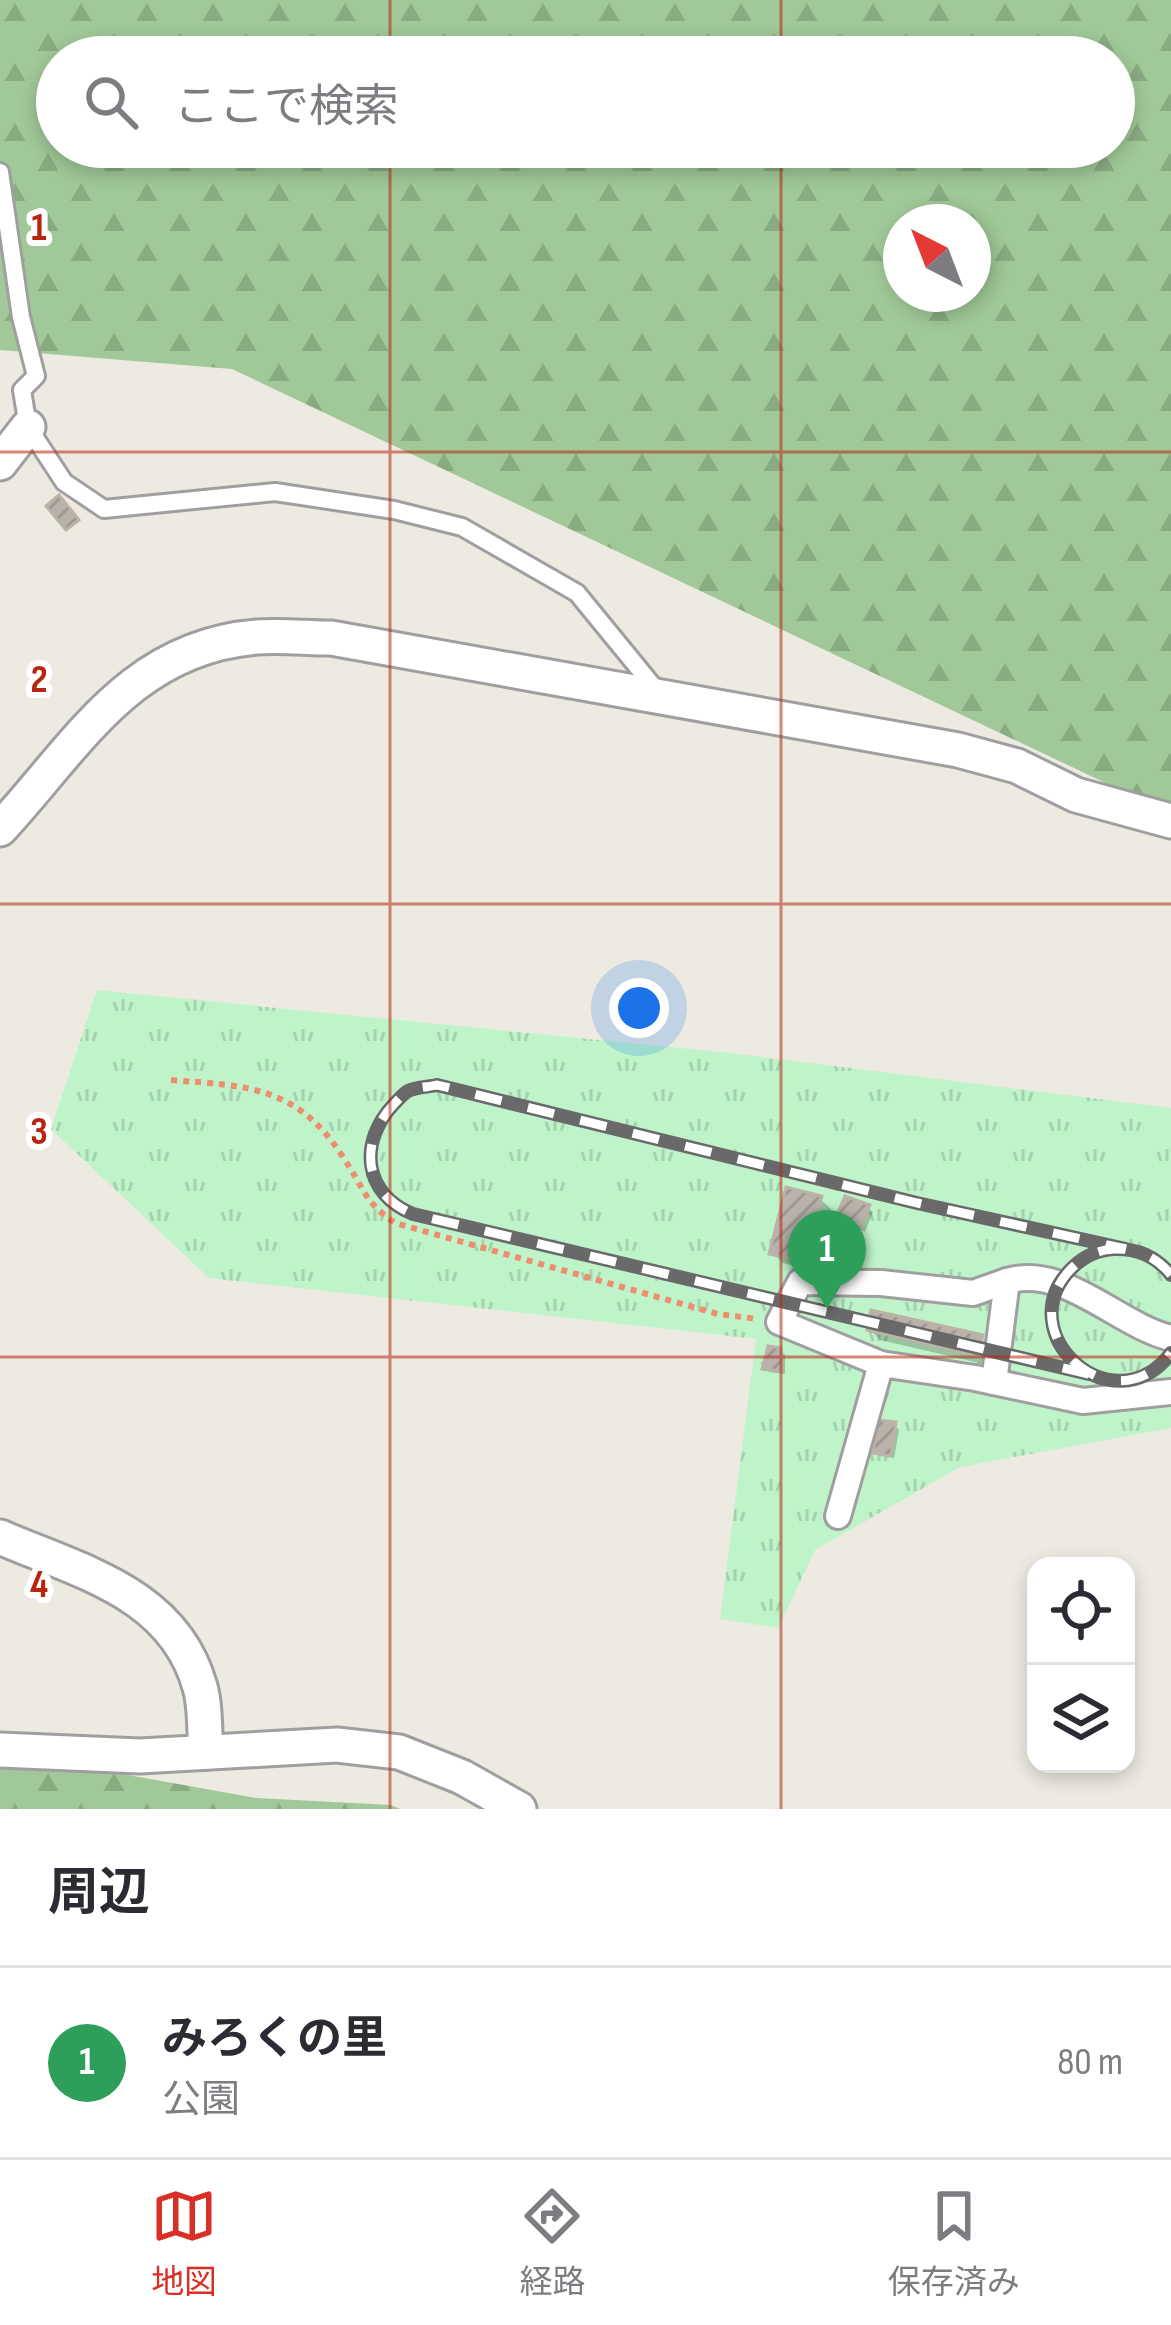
<!DOCTYPE html>
<html lang="ja">
<meta charset="utf-8">
<style>
:root{--surface:#fff;--page:#f2f2f3;--text:#2b2b33;--muted:#7c7c81;--line:#e1e1e2;--accent:#d93025}
body{margin:0;font-family:"Sofia Sans Condensed","Noto Sans JP",sans-serif;background:var(--page);color:var(--text)}
.controls{position:absolute;right:36px;bottom:36px;display:grid;overflow:hidden;border-radius:24px;box-shadow:0 6px 18px #0003}
.controls button{width:108px;height:108px;display:grid;place-items:center;padding:0;border:0;border-bottom:3px solid var(--line);background:var(--surface);color:var(--text);font:60px sans-serif}
.compass{position:absolute;left:883px;top:204px;width:108px;height:108px;border-radius:50%;background:var(--surface);box-shadow:0 6px 18px #0003;rotate:318deg}
.you{position:absolute;left:639px;top:1008px;width:42px;height:42px;margin:-30px;border:9px solid #fff;border-radius:50%;background:#1a73e8;box-shadow:0 0 0 18px #1a73e833}
.badge{display:grid;place-items:center;width:78px;height:78px;border-radius:50%;background:var(--accent);color:#fff;font-size:39px;font-weight:700}
.pin{position:absolute;translate:-50% -99px;filter:drop-shadow(0 3px 6px #0008)}
.pin::after{content:'';position:absolute;top:63px;width:42px;height:36px;background:inherit;clip-path:polygon(0 0,100% 0,50% 100%)}
.list{margin:0;padding:0;list-style:none}
h2{display:flex;justify-content:space-between;align-items:center;height:156px;margin:0;padding:0 48px;font-size:51px}
h2 small{font-size:39px;font-weight:400;color:var(--muted)}
.list li{display:grid;grid-template-columns:78px 1fr auto;gap:36px;align-items:center;box-sizing:border-box;height:192px;padding:0 48px;border-top:3px solid var(--line)}
.list b{display:block;font-size:45px;white-space:nowrap}
.list p{margin:0;font-size:39px;white-space:nowrap;color:var(--muted)}
.list em{font-size:39px;font-style:normal;color:var(--muted)}
.icon{flex:none;width:66px;height:66px;fill:none;stroke:currentColor;stroke-width:2;stroke-linecap:round;stroke-linejoin:round}
.map{position:relative;flex:none;width:1171px;height:1809px;overflow:hidden}
.search{position:absolute;background:var(--surface);box-shadow:0 6px 18px #0003;left:36px;right:36px;top:36px;height:132px;display:flex;align-items:center;gap:30px;box-sizing:border-box;padding:0 42px;border-radius:66px;color:var(--muted);font-size:45px}
.sheet{height:348px;background:var(--surface)}
nav{display:flex;justify-content:space-around;align-items:center;box-sizing:border-box;height:168px;border-top:3px solid var(--line);background:var(--surface);font-size:33px;color:var(--muted)}
nav a{display:grid;justify-items:center;gap:6px}
nav .on{color:var(--accent)}
.map>svg:first-child{display:block}
.forest{fill:url(#forest-firs);fill-rule:evenodd}
.park{fill:url(#park-tufts)}
.shadow{fill:#0003}
.building{fill:url(#building-hatch);stroke:#bcb2a5;stroke-width:3}
.lines{fill:none;stroke-linecap:round;stroke-linejoin:round}
.service-casing{stroke:#9f9f9f;stroke-width:22}
.pedestrian-casing{stroke:#9f9f9f;stroke-width:30}
.minor-casing{stroke:#9f9f9f;stroke-width:39}
.path{stroke:#ef8d6f;stroke-width:6;stroke-dasharray:6 6;stroke-linecap:butt}
.service{stroke:#fff;stroke-width:16}
.pedestrian{stroke:#fff;stroke-width:24}
.minor{stroke:#fff;stroke-width:33}
.rail-casing{stroke:#696969;stroke-width:14}
.rail{stroke:#fff;stroke-width:9;stroke-dasharray:27;stroke-linecap:butt}
.grid{fill:none;stroke:#b8240e;stroke-width:3;stroke-opacity:0.55}
.grid-label{font-size:39px;text-anchor:middle;font-weight:bold;fill:#b8240e;stroke:#fff;stroke-width:12;stroke-linejoin:round;paint-order:stroke}
</style>
<div class="map">
<svg width="1171" height="1809" viewBox="0 0 1171 1809">
<defs>
<pattern id="forest-firs" width="22" height="20" patternUnits="userSpaceOnUse" patternTransform="scale(3)"><rect width="22" height="20" fill="#a0c898"/><path d="M5 1l3.5 6h-7zM16 11l3.5 6h-7z" fill="#89ab82"/></pattern>
<pattern id="park-tufts" width="24" height="20" patternUnits="userSpaceOnUse" patternTransform="scale(3)"><rect width="24" height="20" fill="#bff4cb"/><path d="M3 7l-1-3M5 7V3M7 7l1-3M15 17l-1-3M17 17v-4M19 17l1-3" fill="none" stroke="#a4d1ae"/></pattern>
<pattern id="building-hatch" width="6" height="6" patternUnits="userSpaceOnUse" patternTransform="scale(3)"><rect width="6" height="6" fill="#b8b2ab"/><path d="M-1 1l2-2M0 6l6-6M5 7l2-2" fill="none" stroke="#9e9893"/></pattern>
</defs>
<rect width="100%" height="100%" fill="#eceae1"/>
<g class="forest">
<path d="M0,0H1171V814L232,369L0,350ZM57,57H1114V147H57ZM901,222H973V294H901Z"/>
<path d="M0,1752L256,1798L391,1805L400,1809H0Z"/>
</g>
<path class="park" d="M97,990L730,1053L1171,1108V1428L960,1467L815,1550L778,1628L720,1619L756,1339L209,1278L51,1129Z"/>
<g class="shadow">
<path d="M820,1199L831,1209L826,1226L833,1232L822,1273L783,1263L773,1253Z"/>
<path d="M868,1208L873,1212L865,1232L839,1219Z"/>
<path d="M870,1329L981,1338L992,1349L988,1365L880,1340Z"/>
<path d="M780,1351L785,1355V1374L769,1372L765,1368Z"/>
<path d="M894,1425L899,1430L894,1458L881,1456L877,1452Z"/>
</g>
<g class="building">
<path d="M59,495L79,520L66,530L46,506Z"/>
<path d="M786,1187L822,1196L816,1217L824,1219L812,1264L769,1254Z"/>
<path d="M845,1196L870,1205L860,1230L835,1220Z"/>
<path d="M871,1310L983,1335L978,1356L867,1330Z"/>
<path d="M768,1346L781,1348L782,1371L762,1369Z"/>
<path d="M878,1420L896,1422L891,1456L873,1453Z"/>
</g>
<g class="lines">
<defs>
<path id="service" d="M0,172L21,317L36,376L22,390L28,427L64,482L104,509L275,492L394,510L462,527L577,593L658,692"/>
<g id="pedestrian">
<path d="M1007,1281L973,1293L881,1283L800,1282L779,1322L881,1364L975,1378L1083,1401L1171,1392"/>
<path d="M994,1382L1007,1281C1065,1264 1117,1325 1171,1338"/>
<path d="M838,1516L881,1364"/>
</g>
<g id="minor">
<path d="M0,463L28,427"/>
<path d="M0,829C77,746 130,647 257,637C281,635 306,638 331,638L958,750L1017,766L1076,795L1171,821"/>
<path d="M0,1537C81,1572 174,1593 200,1687C206,1707 204,1731 206,1752"/>
<path d="M0,1750L140,1756L337,1745L399,1752L462,1777L519,1809"/>
</g>
</defs>
<use href="#service" class="service-casing"/>
<use href="#pedestrian" class="pedestrian-casing"/>
<use href="#minor" class="minor-casing"/>
<path class="path" d="M171,1080C248,1086 297,1086 343,1157C364,1188 363,1201 395,1223L718,1314L758,1319"/>
<use href="#service" class="service"/>
<use href="#pedestrian" class="pedestrian"/>
<use href="#minor" class="minor"/>
<defs>
<g id="rail">
<path d="M1171,1275C1157,1257 1137,1248 1114,1249C1097,1250 1083,1257 1072,1268C1007,1332 1113,1429 1171,1353"/>
<path d="M1089,1374L413,1214C363,1194 358,1142 394,1104C397,1101 404,1093 408,1091C416,1087 429,1087 437,1085L917,1203L1126,1249"/>
</g>
</defs>
<use href="#rail" class="rail-casing"/>
<use href="#rail" class="rail"/>
</g>
<path class="grid" d="M390,0V57M781,0V57M390,147V1809M781,147V1809M0,452H1171M0,904H1171M0,1357H1171"/>
<g class="grid-label">
<text x="39" y="240">1</text>
<text x="39" y="692">2</text>
<text x="39" y="1144">3</text>
<text x="39" y="1597">4</text>
</g>
</svg>
<div class="controls">
<button><svg class="icon" aria-label="locate" viewBox="0 0 24 24"><circle cx="12" cy="12" r="6"/><path d="M12 2v4M12 18v4M2 12h4M18 12h4"/></svg></button>
<button><svg class="icon" aria-label="layers" viewBox="0 0 24 24"><path d="M12 4l9 5-9 5-9-5zM3 14l9 5 9-5"/></svg></button>
</div>
<svg class="compass" viewBox="-18 -18 36 36"><path d="M0-13l5 13h-10z" fill="#e53935"/><path d="M0 13l5-13h-10z" fill="#7c7c81"/></svg>
<div class="you"></div>
<div class="pin badge" style="left:827px;top:1309px;background:#2e9e5b">1</div>
<div class="search"><svg class="icon" aria-label="search" viewBox="0 0 24 24"><circle cx="10" cy="10" r="6"/><path d="M15 15l6 6"/></svg>ここで検索</div>
</div>
<section class="sheet">
<h2>周辺<small></small></h2>
<ul class="list">
<li><span class="badge" style="background:#2e9e5b">1</span><div><b>みろくの里</b><p>公園</p></div><em>80 m</em></li>
</ul>
</section>
<nav>
<a class="on"><svg class="icon" aria-label="map" viewBox="0 0 24 24"><path d="M3 6l6-2 6 2 6-2v14l-6 2-6-2-6 2zM9 4v14M15 6v14"/></svg>地図</a>
<a><svg class="icon" aria-label="directions" viewBox="0 0 24 24"><path d="M12 3l9 9-9 9-9-9zM9 14v-3h6M13 9l2 2-2 2"/></svg>経路</a>
<a><svg class="icon" aria-label="saved" viewBox="0 0 24 24"><path d="M7 4h10v16l-5-4-5 4z"/></svg>保存済み</a>
</nav>
